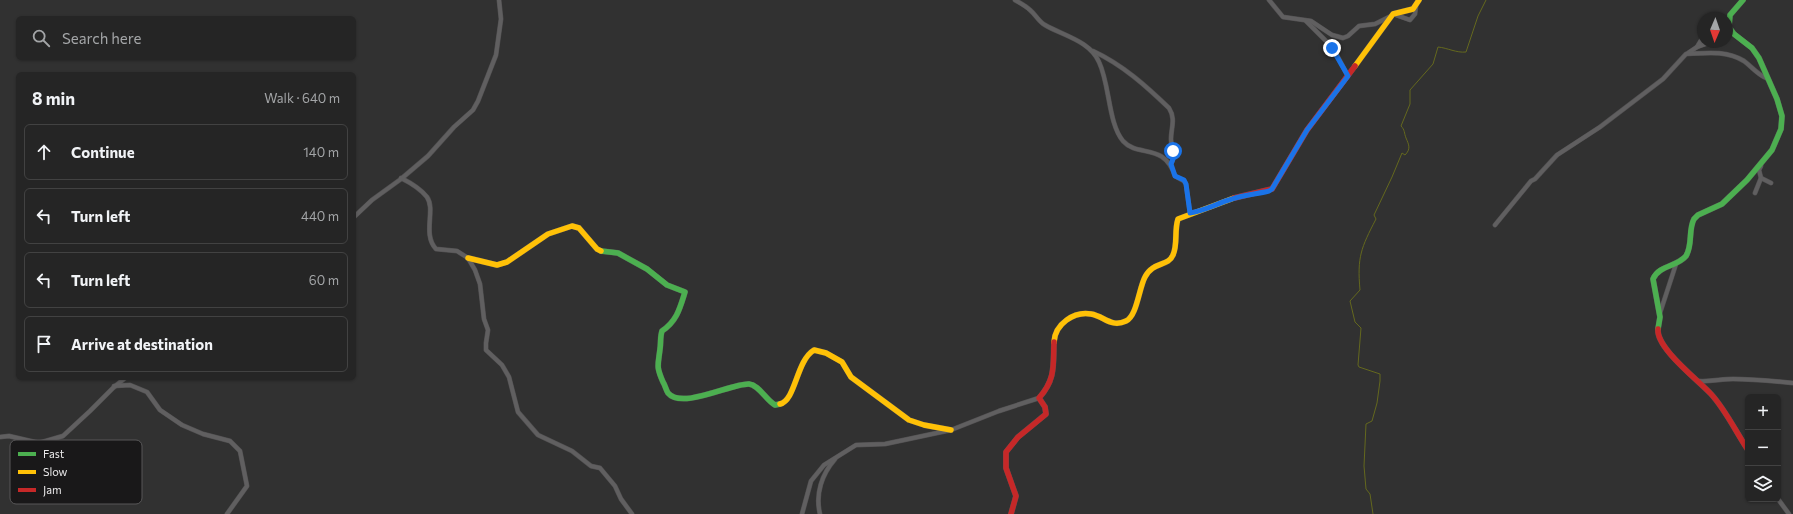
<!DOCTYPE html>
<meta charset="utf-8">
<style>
:root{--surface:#252525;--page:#313132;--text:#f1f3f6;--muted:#a3a5a7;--line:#424242}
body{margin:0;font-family:Commissioner,sans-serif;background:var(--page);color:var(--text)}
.controls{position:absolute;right:12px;bottom:12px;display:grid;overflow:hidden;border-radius:6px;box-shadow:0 1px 3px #0004}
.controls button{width:36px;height:36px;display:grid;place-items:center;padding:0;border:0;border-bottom:1px solid var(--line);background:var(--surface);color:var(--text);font:20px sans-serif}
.compass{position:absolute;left:1697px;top:12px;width:36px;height:36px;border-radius:50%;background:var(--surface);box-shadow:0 1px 3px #0004;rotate:182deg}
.stop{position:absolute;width:12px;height:12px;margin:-9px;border:3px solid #1a73e8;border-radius:50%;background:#fff}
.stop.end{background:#1a73e8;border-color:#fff;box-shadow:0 1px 4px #0008}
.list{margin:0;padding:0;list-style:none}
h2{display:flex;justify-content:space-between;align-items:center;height:52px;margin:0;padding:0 16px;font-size:17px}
h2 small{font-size:13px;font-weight:400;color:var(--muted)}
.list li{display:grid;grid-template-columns:26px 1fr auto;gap:12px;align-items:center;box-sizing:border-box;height:56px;margin:0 8px 8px;padding:0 8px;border:1px solid var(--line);border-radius:6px}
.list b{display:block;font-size:15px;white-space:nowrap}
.list em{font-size:13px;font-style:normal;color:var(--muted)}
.icon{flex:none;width:22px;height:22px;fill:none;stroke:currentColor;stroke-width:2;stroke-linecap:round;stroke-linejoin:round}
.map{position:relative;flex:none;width:1793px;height:514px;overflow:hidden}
.search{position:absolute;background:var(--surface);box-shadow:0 1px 3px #0004;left:16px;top:16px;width:340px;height:44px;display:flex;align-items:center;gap:10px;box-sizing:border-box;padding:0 14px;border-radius:6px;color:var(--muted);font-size:15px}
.panel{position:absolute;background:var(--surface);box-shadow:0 1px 3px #0004;left:16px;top:72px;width:340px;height:308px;border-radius:6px}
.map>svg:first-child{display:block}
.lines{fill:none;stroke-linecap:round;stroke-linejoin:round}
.stream{stroke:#64681e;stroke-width:1}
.street-casing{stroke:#504f50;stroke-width:5}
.fast-casing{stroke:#504f50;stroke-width:6}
.slow-casing{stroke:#504f50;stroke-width:6}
.jam-casing{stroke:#504f50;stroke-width:6}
.street{stroke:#605f60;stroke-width:4}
.fast{stroke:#4caf50;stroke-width:5.5}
.slow{stroke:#ffc107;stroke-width:5.5}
.jam{stroke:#c62828;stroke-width:5.5}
.route{stroke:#1a73e8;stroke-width:5}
.key{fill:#191819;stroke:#585758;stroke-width:1}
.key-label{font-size:11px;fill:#eae9ea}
</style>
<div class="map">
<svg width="1793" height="514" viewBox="0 0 1793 514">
<rect width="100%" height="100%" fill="#313131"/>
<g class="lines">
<path class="stream" d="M1373,514L1370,494L1366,489L1364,466L1366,424L1372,421L1377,403L1380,381V374L1359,367L1358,365L1361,328L1355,322L1350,301L1360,290C1357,257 1361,248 1376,219L1374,215L1392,177L1402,153L1405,155C1411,149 1409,145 1406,138C1404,133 1405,130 1401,126L1410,104V90L1433,64L1438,47C1448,48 1456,53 1466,52L1478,16L1486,0"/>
<defs>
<g id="street">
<path d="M1015,0C1020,3 1026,6 1030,10C1036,15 1039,22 1045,25C1064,36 1090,41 1099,62C1110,85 1108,123 1123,141C1138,158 1164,142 1175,176L1184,181L1186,184L1190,213"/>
<path d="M1269,0L1283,17L1311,21L1332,35L1343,38L1348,36L1359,26L1375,24L1389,17"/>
<path d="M1393,14L1410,20L1415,14L1416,6"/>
<path d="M1306,21L1333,48L1348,76"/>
<path d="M1697,47L1703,37"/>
<path d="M1093,51C1123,65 1146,86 1169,108C1176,119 1171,128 1171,139C1171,148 1176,156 1171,164"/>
<path d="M1688,53L1697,47L1711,42"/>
<path d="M1761,166L1759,170L1761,178L1771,183"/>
<path d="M401,178C411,183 420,188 427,197C436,210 422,234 436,249L457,251L468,258L475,270L480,284L484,319L488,330L486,343V350L502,365L509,377L518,412L538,435L572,451L591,466L600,468L615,486L621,499L632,514"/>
<path d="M1755,193L1761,178"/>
<path d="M354,217L372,200L401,179L428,156L454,127L473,110L478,101L496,55L501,19L499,0"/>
<path d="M1495,225L1531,181L1535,179L1557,155L1600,127L1663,79L1686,54C1706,53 1726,50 1744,61C1752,67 1757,74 1766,78"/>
<path d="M1660,313L1676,264"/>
<path d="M1698,381C1711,382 1721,379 1733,379C1753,379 1773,381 1793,383"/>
<path d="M114,386L130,385L147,392L160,410L182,425L203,434L230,441L240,451L247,486L227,514"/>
<path d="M0,437L9,436L39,443L63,436L90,411L113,388L125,378"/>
<path d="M1778,499L1789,514"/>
<path d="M802,514L811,481L824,465L856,445L885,444L951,430L999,411L1039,398"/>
<path d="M820,514C815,494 822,474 835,459"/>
</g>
<g id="fast">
<path d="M601,251L618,253L647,269L667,285L685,292C680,308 677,321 662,331C660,337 661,343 660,349C658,366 656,366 663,382C665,385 666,390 668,393C682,410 732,383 749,384C759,385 766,400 775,405L780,404"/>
<path d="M1658,329L1660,317L1653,279C1659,265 1677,267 1686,256C1693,245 1688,230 1694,219L1698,215L1722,204L1747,180L1772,150L1781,129L1782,116L1777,99L1759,58L1752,48L1734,34L1729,27L1730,15L1743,0"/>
</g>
<g id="slow">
<path d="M1355,66L1393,14L1413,9L1419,0"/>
<path d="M468,258L497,265L507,262L548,234L572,226L579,228L597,249L601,251"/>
<path d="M1054,342C1055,324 1074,311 1091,314C1104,316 1111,328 1126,321C1137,316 1139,288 1145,277C1153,261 1168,267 1173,255C1178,244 1174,231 1178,219L1234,198"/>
<path d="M780,404C796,400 796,361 814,350L826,353L842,362L851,377L909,420L924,425L951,430"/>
</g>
<g id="jam">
<path d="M1234,198L1272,189L1307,130L1355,66"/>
<path d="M1658,329C1656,348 1698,380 1711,394C1725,409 1736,432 1748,450"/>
<path d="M1011,514L1016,496L1006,468V452L1018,437L1046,414L1045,407L1039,398C1056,379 1053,365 1054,342"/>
</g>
</defs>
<use href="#street" class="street-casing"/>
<use href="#fast" class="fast-casing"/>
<use href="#slow" class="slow-casing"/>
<use href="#jam" class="jam-casing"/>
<use href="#street" class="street"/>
<use href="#fast" class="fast"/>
<use href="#slow" class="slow"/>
<use href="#jam" class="jam"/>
</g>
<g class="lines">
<path class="route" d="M1173,151V159L1171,164L1175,176L1184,180L1186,184L1190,213C1204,211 1218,203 1232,199C1244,195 1257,194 1269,191L1272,189L1307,130L1348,76L1332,48"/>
</g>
<rect x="10" y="440" width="132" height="64" rx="6" class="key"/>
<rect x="18" y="452" width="18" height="4" fill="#4caf50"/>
<rect x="18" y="470" width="18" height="4" fill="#ffc107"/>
<rect x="18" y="488" width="18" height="4" fill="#c62828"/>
<g class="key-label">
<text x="43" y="458">Fast</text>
<text x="43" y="476">Slow</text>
<text x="43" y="494">Jam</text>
</g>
</svg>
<div class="controls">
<button>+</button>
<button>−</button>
<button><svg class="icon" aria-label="layers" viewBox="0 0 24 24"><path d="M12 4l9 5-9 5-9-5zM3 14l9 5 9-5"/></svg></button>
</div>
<svg class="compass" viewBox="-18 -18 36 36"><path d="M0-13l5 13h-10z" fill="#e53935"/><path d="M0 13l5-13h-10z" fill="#a3a5a7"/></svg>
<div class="stop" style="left:1173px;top:151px"></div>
<div class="stop end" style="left:1332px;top:48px"></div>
<div class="search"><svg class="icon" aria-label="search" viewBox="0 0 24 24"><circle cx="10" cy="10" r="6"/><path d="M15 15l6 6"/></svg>Search here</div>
<section class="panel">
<h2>8 min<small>Walk · 640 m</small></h2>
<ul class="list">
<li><svg class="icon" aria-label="ahead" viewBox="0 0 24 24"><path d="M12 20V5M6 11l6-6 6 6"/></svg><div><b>Continue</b></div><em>140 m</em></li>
<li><svg class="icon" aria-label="left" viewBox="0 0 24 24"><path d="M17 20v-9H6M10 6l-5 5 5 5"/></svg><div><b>Turn left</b></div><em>440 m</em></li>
<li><svg class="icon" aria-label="left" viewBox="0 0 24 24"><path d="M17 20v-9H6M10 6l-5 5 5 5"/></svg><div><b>Turn left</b></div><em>60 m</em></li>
<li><svg class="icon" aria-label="arrive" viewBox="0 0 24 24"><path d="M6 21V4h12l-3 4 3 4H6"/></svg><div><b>Arrive at destination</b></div></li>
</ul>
</section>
</div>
